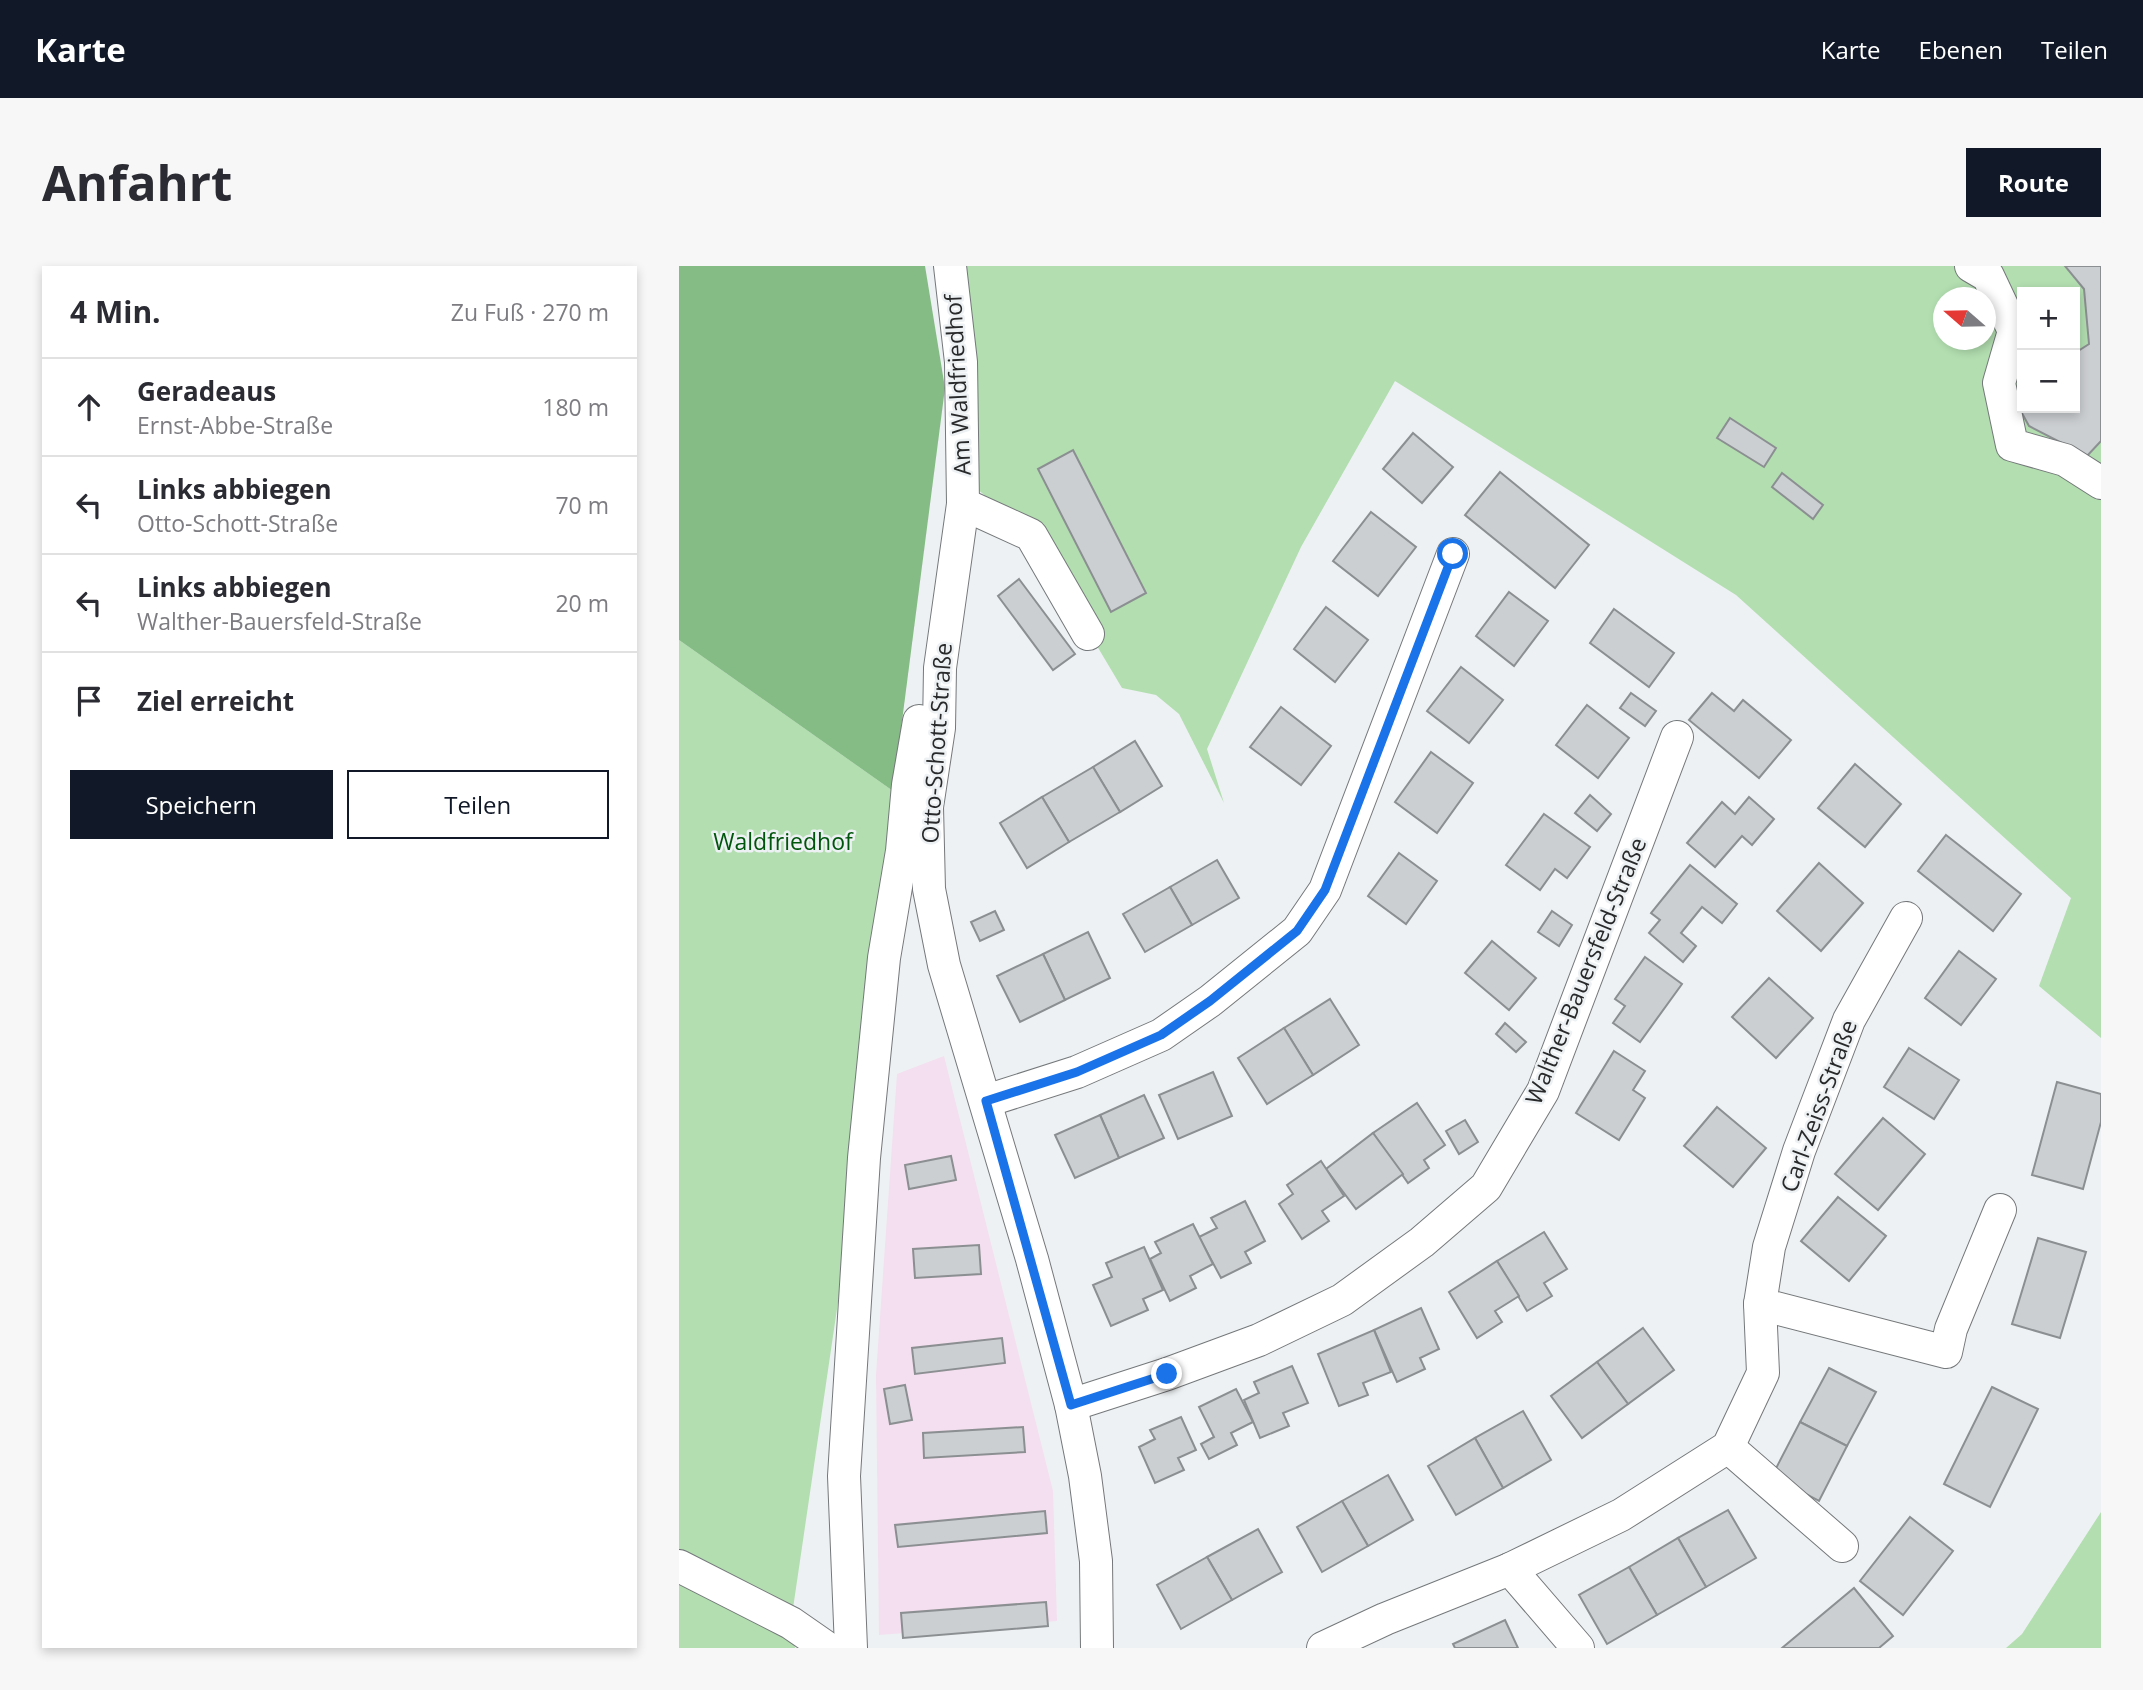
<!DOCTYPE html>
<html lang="de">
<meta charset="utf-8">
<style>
:root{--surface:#fff;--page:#f7f7f7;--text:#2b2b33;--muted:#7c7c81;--line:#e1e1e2;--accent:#111827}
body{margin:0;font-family:"Open Sans",sans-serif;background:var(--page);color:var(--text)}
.controls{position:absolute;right:21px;top:21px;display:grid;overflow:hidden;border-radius:0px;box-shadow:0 4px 10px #0003}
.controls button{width:63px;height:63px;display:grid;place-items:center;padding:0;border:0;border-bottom:2px solid var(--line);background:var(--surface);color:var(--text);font:35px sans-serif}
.compass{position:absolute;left:1254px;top:21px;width:63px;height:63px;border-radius:50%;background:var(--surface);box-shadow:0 4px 10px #0003;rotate:290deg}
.stop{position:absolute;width:21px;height:21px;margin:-16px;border:5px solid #1a73e8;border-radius:50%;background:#fff}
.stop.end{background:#1a73e8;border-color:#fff;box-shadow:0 2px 7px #0008}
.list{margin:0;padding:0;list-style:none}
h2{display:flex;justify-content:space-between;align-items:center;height:91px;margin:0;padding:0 28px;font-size:30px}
h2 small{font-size:23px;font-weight:400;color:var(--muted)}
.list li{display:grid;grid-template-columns:46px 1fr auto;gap:21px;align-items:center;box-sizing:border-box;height:98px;padding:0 28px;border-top:2px solid var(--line)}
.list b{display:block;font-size:26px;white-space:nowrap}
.list p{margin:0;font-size:23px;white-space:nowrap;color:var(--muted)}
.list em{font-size:23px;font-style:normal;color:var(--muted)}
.actions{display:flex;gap:14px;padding:21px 28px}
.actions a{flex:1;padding:16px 0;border:2px solid var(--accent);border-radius:0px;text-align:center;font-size:24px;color:var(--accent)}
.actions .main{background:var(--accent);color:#fff}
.icon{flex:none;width:38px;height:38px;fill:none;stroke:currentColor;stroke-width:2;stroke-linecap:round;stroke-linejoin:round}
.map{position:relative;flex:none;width:1422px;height:1382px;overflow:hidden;border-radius:0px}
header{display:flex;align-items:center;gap:42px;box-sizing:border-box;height:98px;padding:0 35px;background:var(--accent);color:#fff}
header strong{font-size:33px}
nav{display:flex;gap:38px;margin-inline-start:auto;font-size:24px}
.intro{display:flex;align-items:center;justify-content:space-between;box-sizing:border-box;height:168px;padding:0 42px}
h1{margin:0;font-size:49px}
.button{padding:18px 32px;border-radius:0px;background:var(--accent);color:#fff;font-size:24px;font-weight:700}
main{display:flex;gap:42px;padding:0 42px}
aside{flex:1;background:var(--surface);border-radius:0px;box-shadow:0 4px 10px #0003}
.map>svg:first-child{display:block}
.industrial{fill:#f3dfef}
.green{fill:#b2deb0;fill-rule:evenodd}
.forest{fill:#85bb84}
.building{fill:#cccfd2;stroke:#8c8f91;stroke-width:2}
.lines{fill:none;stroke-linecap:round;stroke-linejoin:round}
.minor-casing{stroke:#75787a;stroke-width:34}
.minor{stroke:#fff;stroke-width:32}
.route{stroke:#1a73e8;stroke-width:9}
.labels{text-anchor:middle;stroke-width:5;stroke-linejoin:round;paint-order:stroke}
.street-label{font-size:23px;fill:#28292a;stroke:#eef1f3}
.park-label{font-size:23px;fill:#00550c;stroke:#eef1f3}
</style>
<header>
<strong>Karte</strong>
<nav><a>Karte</a><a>Ebenen</a><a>Teilen</a></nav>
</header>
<div class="intro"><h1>Anfahrt</h1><a class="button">Route</a></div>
<main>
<aside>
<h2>4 Min.<small>Zu Fuß · 270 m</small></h2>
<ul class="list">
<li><svg class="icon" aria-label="ahead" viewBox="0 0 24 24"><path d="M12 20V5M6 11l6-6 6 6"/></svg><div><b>Geradeaus</b><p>Ernst-Abbe-Straße</p></div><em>180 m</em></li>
<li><svg class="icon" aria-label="left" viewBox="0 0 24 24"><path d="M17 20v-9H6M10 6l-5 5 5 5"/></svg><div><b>Links abbiegen</b><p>Otto-Schott-Straße</p></div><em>70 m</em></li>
<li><svg class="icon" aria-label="left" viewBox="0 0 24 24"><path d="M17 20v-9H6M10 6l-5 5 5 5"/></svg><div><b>Links abbiegen</b><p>Walther-Bauersfeld-Straße</p></div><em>20 m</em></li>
<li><svg class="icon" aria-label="arrive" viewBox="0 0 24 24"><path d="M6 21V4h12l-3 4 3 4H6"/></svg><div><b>Ziel erreicht</b></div></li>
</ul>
<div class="actions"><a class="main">Speichern</a><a>Teilen</a></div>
</aside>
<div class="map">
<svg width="1422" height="1382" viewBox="0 0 1422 1382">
<rect width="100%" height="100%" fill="#eef1f3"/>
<path class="industrial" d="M265,790L374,1225L378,1355L200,1369L197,1109L218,808Z"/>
<g class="green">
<path d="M278,0H1386L1405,23L1410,78L1396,87V26H1343V120L1332,127L1350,160L1407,190L1422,175V772L1360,720L1392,632L1057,329L716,115L622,281L528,483L545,537L500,448L477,429L443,422L352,269L297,222ZM1265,32H1307V74H1265Z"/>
<path d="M0,374L214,525L164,1002L112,1356L116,1382H0Z"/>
<path d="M1422,1246V1382H1327L1343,1368Z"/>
</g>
<path class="forest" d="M0,0H246L266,122L214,525L0,374Z"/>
<g class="building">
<path d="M1386,0H1422V175L1408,190L1350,160L1332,127L1343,120V142H1396V87L1410,78L1405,23Z"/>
<path d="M1051,152L1097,182L1085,201L1038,172Z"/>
<path d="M734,167L774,201L743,237L704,203Z"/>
<path d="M394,184L467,327L432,346L359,203Z"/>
<path d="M821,206L910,279L876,322L786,249Z"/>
<path d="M1103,207L1144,239L1134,253L1093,221Z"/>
<path d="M692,246L737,281L699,330L654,295Z"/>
<path d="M340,313L396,388L374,404L319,330Z"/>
<path d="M830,326L869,355L835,400L797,370Z"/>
<path d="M647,341L689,374L656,416L615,383Z"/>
<path d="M935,343L995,387L970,421L911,377Z"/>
<path d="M782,401L824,434L790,477L748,445Z"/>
<path d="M952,427L977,445L966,460L941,442Z"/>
<path d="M1033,427L1055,445L1064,434L1112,474L1080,512L1010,454Z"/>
<path d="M908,439L950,472L919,512L877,479Z"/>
<path d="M602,441L652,480L622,519L571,481Z"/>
<path d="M456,475L483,520L441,546L414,501Z"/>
<path d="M752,486L794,517L758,567L716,536Z"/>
<path d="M1176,498L1222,538L1186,581L1139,542Z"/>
<path d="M414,501L441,546L390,576L363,531Z"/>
<path d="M911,529L932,548L918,565L896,547Z"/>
<path d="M363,531L390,576L348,602L321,557Z"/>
<path d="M1070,531L1095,553L1073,579L1063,570L1036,601L1008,577L1043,536L1056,548Z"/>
<path d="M865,548L911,581L888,612L876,603L861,624L827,599Z"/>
<path d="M1267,569L1342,628L1314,665L1239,605Z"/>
<path d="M720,587L758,615L727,658L689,630Z"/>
<path d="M538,594L560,632L513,659L491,621Z"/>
<path d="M1140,597L1184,637L1142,685L1098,645Z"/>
<path d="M1011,599L1058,638L1043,657L1023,641L1002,667L1017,680L1004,696L970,667L981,654L972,647Z"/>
<path d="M491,621L513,659L466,686L444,648Z"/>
<path d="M316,645L325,664L301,675L292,656Z"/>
<path d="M873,645L893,659L880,680L859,666Z"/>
<path d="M409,666L431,712L386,734L364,688Z"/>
<path d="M813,675L857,712L830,744L786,707Z"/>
<path d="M1280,685L1317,713L1282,759L1246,732Z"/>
<path d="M364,688L386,734L341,756L318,710Z"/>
<path d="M966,691L1003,718L961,776L934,757L946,740L936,733Z"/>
<path d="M1090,712L1134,752L1097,792L1053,751Z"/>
<path d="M651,733L680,779L634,809L605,762Z"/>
<path d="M826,757L847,776L837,786L817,768Z"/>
<path d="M605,762L634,809L588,838L559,792Z"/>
<path d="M1230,782L1280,814L1255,853L1205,821Z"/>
<path d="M935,785L966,805L954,824L966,832L940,874L897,847Z"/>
<path d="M534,806L553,850L499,873L480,829Z"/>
<path d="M1378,816L1422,828V856L1404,923L1353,909Z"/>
<path d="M465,829L485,872L440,892L421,849Z"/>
<path d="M738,837L766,879L745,894L750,902L729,917L694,867Z"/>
<path d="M1038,841L1087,882L1054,921L1005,880Z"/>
<path d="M421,849L440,892L396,912L376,869Z"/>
<path d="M1204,852L1246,888L1199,944L1156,908Z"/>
<path d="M786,854L799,876L780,888L767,865Z"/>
<path d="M694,867L724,908L677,943L647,903Z"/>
<path d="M272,890L277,914L230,923L226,899Z"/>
<path d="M642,895L665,930L643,945L650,955L623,973L600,938L614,928L608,919Z"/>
<path d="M1159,931L1207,970L1170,1015L1122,975Z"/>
<path d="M566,935L586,975L566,986L572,997L542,1012L520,971L538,962L532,952Z"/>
<path d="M514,958L534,998L511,1010L517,1022L491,1035L471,993L482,987L476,976Z"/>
<path d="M865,966L888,1003L865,1017L873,1030L848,1045L818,995Z"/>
<path d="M1359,972L1407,986L1381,1072L1333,1058Z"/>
<path d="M300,979L302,1008L236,1012L234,983Z"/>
<path d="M465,981L484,1024L464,1033L469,1044L432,1060L414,1019L433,1011L427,997Z"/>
<path d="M818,995L840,1030L816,1045L823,1056L798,1072L770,1026Z"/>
<path d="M742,1042L760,1083L741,1092L746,1103L718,1116L695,1064Z"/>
<path d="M964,1062L995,1104L949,1138L918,1096Z"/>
<path d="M695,1064L712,1106L684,1117L689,1129L660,1140L639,1088Z"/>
<path d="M323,1072L326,1097L236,1108L233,1082Z"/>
<path d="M918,1096L949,1138L903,1172L872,1130Z"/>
<path d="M613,1100L629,1137L604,1147L610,1160L581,1172L565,1134L580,1127L575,1116Z"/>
<path d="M1150,1102L1197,1126L1168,1180L1121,1156Z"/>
<path d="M226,1119L233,1154L211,1158L205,1123Z"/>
<path d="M1313,1121L1359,1143L1311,1241L1265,1218Z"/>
<path d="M557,1123L574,1156L552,1167L558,1179L530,1193L522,1178L535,1171L520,1141Z"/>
<path d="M844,1145L872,1194L824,1222L796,1172Z"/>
<path d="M502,1151L517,1184L499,1192L505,1204L476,1217L460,1181L476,1173L471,1164Z"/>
<path d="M1121,1156L1168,1180L1140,1235L1093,1210Z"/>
<path d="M344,1161L346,1186L245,1192L244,1167Z"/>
<path d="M796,1172L824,1222L777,1249L749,1200Z"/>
<path d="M709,1209L734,1254L689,1280L663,1235Z"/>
<path d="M663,1235L689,1280L643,1306L618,1261Z"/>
<path d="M1049,1244L1077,1292L1027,1321L999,1272Z"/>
<path d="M366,1245L368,1267L219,1281L216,1259Z"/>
<path d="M1231,1251L1274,1285L1224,1349L1181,1315Z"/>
<path d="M579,1263L603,1306L553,1334L528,1291Z"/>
<path d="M999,1272L1027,1321L978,1349L950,1301Z"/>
<path d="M528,1291L553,1334L502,1363L478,1319Z"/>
<path d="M950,1301L978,1349L928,1378L900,1329Z"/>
<path d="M1175,1322L1214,1370L1200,1382H1103Z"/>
<path d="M367,1336L369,1360L224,1372L222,1347Z"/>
<path d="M826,1354L839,1382H776L774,1378Z"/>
</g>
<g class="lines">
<defs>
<g id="minor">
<path d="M271,0L282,96L284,238L261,402L260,462L248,541L250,623L265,699L353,993L392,1139L406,1210L417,1295L418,1382"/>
<path d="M1292,0L1309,10L1335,65L1320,117L1333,179L1386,194L1422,217"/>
<path d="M284,238L352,269L409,368"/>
<path d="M307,835L398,806L482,769L531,735L618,665L646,624L774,288"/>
<path d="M1081,1038L1267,1086L1272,1063L1321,944"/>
<path d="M392,1139L488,1108L580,1074L663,1034L743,976L807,921L864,825L998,471"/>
<path d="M1049,1181L1163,1280"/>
<path d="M0,1300L112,1357L148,1382"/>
<path d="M831,1303L899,1382"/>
<path d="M172,1382L165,1210L185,892L205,692L223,585L229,519L240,455"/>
<path d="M644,1382L706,1353L831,1303L942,1249L1049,1181L1084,1107L1081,1038L1090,981L1120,885L1170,754L1227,652"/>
</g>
</defs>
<use href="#minor" class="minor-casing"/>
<use href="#minor" class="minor"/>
</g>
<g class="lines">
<path class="route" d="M488,1108L392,1139L307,835L398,806L482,769L531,735L618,665L646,624L774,288"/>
</g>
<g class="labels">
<g class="street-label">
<text transform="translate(279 119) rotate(-93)" y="8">Am Waldfriedhof</text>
<text transform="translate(258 477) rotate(-86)" y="8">Otto-Schott-Straße</text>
<text transform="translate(907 705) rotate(-68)" y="8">Walther-Bauersfeld-Straße</text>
<text transform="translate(1140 840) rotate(-70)" y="8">Carl-Zeiss-Straße</text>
</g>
<g class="park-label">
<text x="104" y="584">Waldfriedhof</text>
</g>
</g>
</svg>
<div class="controls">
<button>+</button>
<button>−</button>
</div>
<svg class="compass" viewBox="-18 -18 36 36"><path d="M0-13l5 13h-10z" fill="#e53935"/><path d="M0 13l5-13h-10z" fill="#7c7c81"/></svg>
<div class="stop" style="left:774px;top:288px"></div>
<div class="stop end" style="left:488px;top:1108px"></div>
</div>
</main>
